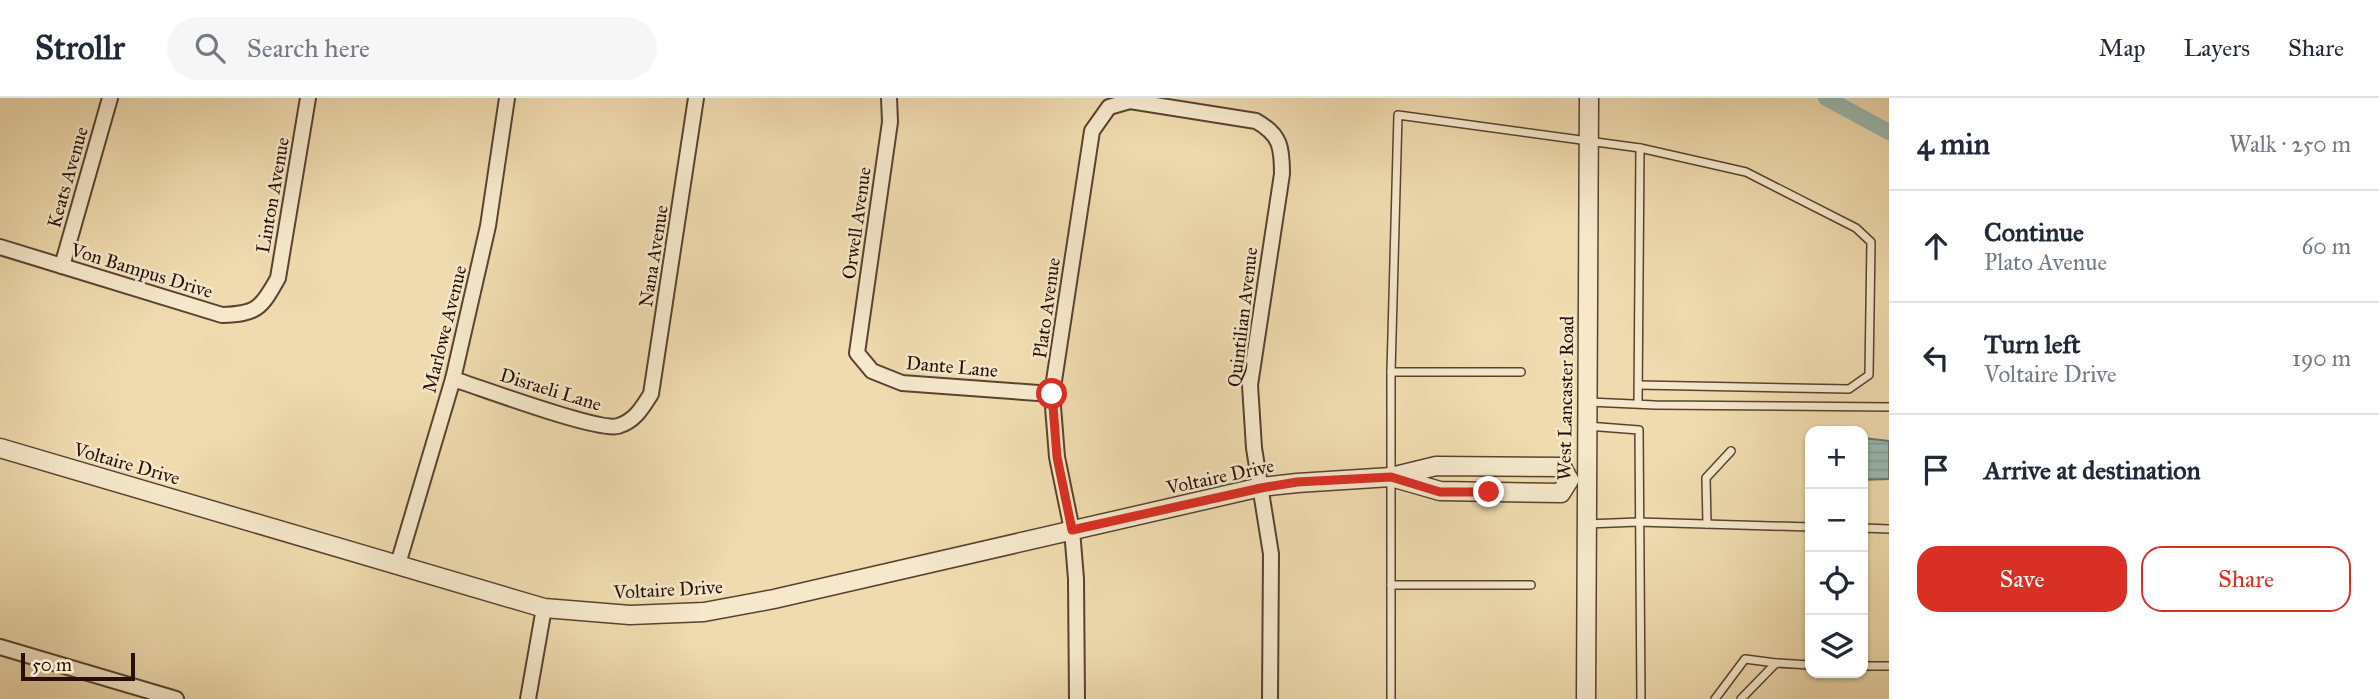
<!DOCTYPE html>
<meta charset="utf-8">
<style>
:root{--surface:#fff;--page:#f6f6f7;--text:#1f2937;--muted:#747a83;--line:#e0e1e3;--accent:#d93025}
body{margin:0;font-family:"IM FELL Great Primer",serif;background:var(--page);color:var(--text)}
.controls{position:absolute;right:21px;bottom:21px;display:grid;overflow:hidden;border-radius:14px;box-shadow:0 2px 5px #0004}
.controls button{width:63px;height:63px;display:grid;place-items:center;padding:0;border:0;border-bottom:2px solid var(--line);background:var(--surface);color:var(--text);font:35px sans-serif}
.scale{position:absolute;left:21px;bottom:18px;width:114px;box-sizing:border-box;padding-left:7px;border:4px solid #270f06;border-top:0;font-size:19px;line-height:24px;white-space:nowrap;color:#270f06;-webkit-text-stroke:5px #f5e8cb;paint-order:stroke}
.stop{position:absolute;width:21px;height:21px;margin:-16px;border:5px solid #d93025;border-radius:50%;background:#fff}
.stop.end{background:#d93025;border-color:#fff;box-shadow:0 2px 7px #0008}
.list{margin:0;padding:0;list-style:none}
h2{display:flex;justify-content:space-between;align-items:center;height:91px;margin:0;padding:0 28px;font-size:30px}
h2 small{font-size:23px;font-weight:400;color:var(--muted)}
.list li{display:grid;grid-template-columns:46px 1fr auto;gap:21px;align-items:center;box-sizing:border-box;height:112px;padding:0 28px;border-top:2px solid var(--line)}
.list b{display:block;font-size:26px;white-space:nowrap}
.list p{margin:0;font-size:23px;white-space:nowrap;color:var(--muted)}
.list em{font-size:23px;font-style:normal;color:var(--muted)}
.actions{display:flex;gap:14px;padding:21px 28px}
.actions a{flex:1;padding:16px 0;border:2px solid var(--accent);border-radius:21px;text-align:center;font-size:24px;color:var(--accent)}
.actions .main{background:var(--accent);color:#fff}
.icon{flex:none;width:38px;height:38px;fill:none;stroke:currentColor;stroke-width:2;stroke-linecap:round;stroke-linejoin:round}
.map{position:relative;flex:none;width:1889px;height:601px;overflow:hidden}
header{display:flex;align-items:center;gap:42px;box-sizing:border-box;height:98px;padding:0 35px;background:var(--surface);border-bottom:2px solid var(--line)}
header strong{font-size:33px}
nav{display:flex;gap:38px;margin-inline-start:auto;font-size:24px}
.search{width:490px;height:63px;background:var(--page);display:flex;align-items:center;gap:18px;box-sizing:border-box;padding:0 24px;border-radius:38px;color:var(--muted);font-size:26px}
main{display:flex}
aside{flex:1;background:var(--surface)}
.map>svg:first-child{display:block}
.water{fill:url(#water-rules);stroke:#6c766d;stroke-width:2}
.lines{fill:none;stroke-linecap:round;stroke-linejoin:round}
.canal{stroke:#9abab1;stroke-width:16}
.service-casing{stroke:#594230;stroke-width:10}
.minor-casing{stroke:#594230;stroke-width:18}
.tertiary-casing{stroke:#594230;stroke-width:21}
.service{stroke:#f5e8cb;stroke-width:7}
.minor{stroke:#f5e8cb;stroke-width:14}
.tertiary{stroke:#f5e8cb;stroke-width:18}
.route{stroke:#d93025;stroke-width:9}
.labels{text-anchor:middle;stroke-width:5;stroke-linejoin:round;paint-order:stroke}
.street-label{font-size:19px;fill:#270f06;stroke:#f5e8cb}
</style>
<header>
<strong>Strollr</strong>
<div class="search"><svg class="icon" aria-label="search" viewBox="0 0 24 24"><circle cx="10" cy="10" r="6"/><path d="M15 15l6 6"/></svg>Search here</div>
<nav><a>Map</a><a>Layers</a><a>Share</a></nav>
</header>
<main>
<div class="map">
<svg width="1889" height="601" viewBox="0 0 1889 601">
<defs>
<pattern id="water-rules" width="6" height="5" patternUnits="userSpaceOnUse" patternTransform="scale(1.75)"><rect width="6" height="5" fill="#9abab1"/><path d="M0 2.5h6" fill="none" stroke="#859f97"/></pattern>
</defs>
<rect width="100%" height="100%" fill="#efdbaf"/>
<filter id="stains"><feTurbulence type="fractalNoise" baseFrequency=".00286" numOctaves="4"/><feColorMatrix values="0 0 0 0 .2 0 0 0 0 .09 0 0 0 0 .02 0 0 0 .5 -.17"/></filter>
<radialGradient id="worn" r=".72"><stop offset=".6" stop-color="#630" stop-opacity="0"/><stop offset="1" stop-color="#630" stop-opacity=".3"/></radialGradient>
<path class="water" d="M1863,340L1889,343V381L1863,382Z"/>
<g class="lines">
<path class="canal" d="M1826,0L1889,34"/>
<defs>
<g id="service">
<path d="M1391,274H1521"/>
<path d="M1589,304L1655,307L1889,309"/>
<path d="M1638,305L1640,50"/>
<path d="M1587,328L1639,332L1641,601"/>
<path d="M1587,426L1638,424L1810,429"/>
<path d="M1707,426L1706,380L1731,353"/>
<path d="M1863,430L1889,431"/>
<path d="M1391,487H1531"/>
<path d="M1863,568H1889"/>
<path d="M1391,601V274L1398,17L1640,50L1746,74L1856,130L1871,144L1869,277L1849,291L1639,287"/>
<path d="M1715,601L1745,561L1776,565"/>
<path d="M1741,601L1776,565L1810,567"/>
</g>
<g id="minor">
<path d="M889,0L890,24L857,255L872,273L902,285L1052,296"/>
<path d="M0,149L222,217C256,216 261,211 278,180L308,0"/>
<path d="M62,168L110,0"/>
<path d="M453,281C479,289 598,334 618,328C635,323 642,310 651,296L696,0"/>
<path d="M398,466L453,281L488,128L507,0"/>
<path d="M0,549L176,601"/>
<path d="M528,601L544,510"/>
<path d="M1077,601L1076,481L1072,432L1057,359L1052,296L1092,33L1109,9L1130,3L1256,23C1281,37 1282,50 1282,76L1250,287L1254,350L1271,456L1270,601"/>
</g>
<g id="tertiary">
<path d="M0,350L544,510L630,517L704,514L774,501L1261,389L1297,385L1391,379L1436,368L1562,369L1569,382"/>
<path d="M1391,379L1440,393L1561,395L1569,382"/>
<path d="M1586,601L1589,0"/>
</g>
</defs>
<use href="#service" class="service-casing"/>
<use href="#minor" class="minor-casing"/>
<use href="#tertiary" class="tertiary-casing"/>
<use href="#service" class="service"/>
<use href="#minor" class="minor"/>
<use href="#tertiary" class="tertiary"/>
</g>
<g class="lines">
<path class="route" d="M1052,296L1057,359L1072,432L1261,390L1297,384L1391,379L1440,394H1489"/>
</g>
<g class="labels">
<g class="street-label">
<text transform="translate(67 79) rotate(-74)" y="7">Keats Avenue</text>
<text transform="translate(272 97) rotate(-80)" y="7">Linton Avenue</text>
<text transform="translate(856 125) rotate(-82)" y="7">Orwell Avenue</text>
<text transform="translate(653 158) rotate(-81)" y="7">Nana Avenue</text>
<text transform="translate(142 172) rotate(17)" y="7">Von Bampus Drive</text>
<text transform="translate(1046 210) rotate(-82)" y="7">Plato Avenue</text>
<text transform="translate(1242 219) rotate(-83)" y="7">Quintilian Avenue</text>
<text transform="translate(444 231) rotate(-76)" y="7">Marlowe Avenue</text>
<text transform="translate(952 268) rotate(5)" y="7">Dante Lane</text>
<text transform="translate(551 291) rotate(17)" y="7">Disraeli Lane</text>
<text transform="translate(1565 300) rotate(-89)" y="7">West Lancaster Road</text>
<text transform="translate(127 365) rotate(16)" y="7">Voltaire Drive</text>
<text transform="translate(1220 378) rotate(-12)" y="7">Voltaire Drive</text>
<text transform="translate(668 491) rotate(-3)" y="7">Voltaire Drive</text>
</g>
</g>
<rect width="100%" height="100%" filter="url(#stains)"/>
<rect width="100%" height="100%" fill="url(#worn)"/>
</svg>
<div class="controls">
<button>+</button>
<button>−</button>
<button><svg class="icon" aria-label="locate" viewBox="0 0 24 24"><circle cx="12" cy="12" r="6"/><path d="M12 2v4M12 18v4M2 12h4M18 12h4"/></svg></button>
<button><svg class="icon" aria-label="layers" viewBox="0 0 24 24"><path d="M12 4l9 5-9 5-9-5zM3 14l9 5 9-5"/></svg></button>
</div>
<div class="scale">50 m</div>
<div class="stop" style="left:1052px;top:296px"></div>
<div class="stop end" style="left:1489px;top:394px"></div>
</div>
<aside>
<h2>4 min<small>Walk · 250 m</small></h2>
<ul class="list">
<li><svg class="icon" aria-label="ahead" viewBox="0 0 24 24"><path d="M12 20V5M6 11l6-6 6 6"/></svg><div><b>Continue</b><p>Plato Avenue</p></div><em>60 m</em></li>
<li><svg class="icon" aria-label="left" viewBox="0 0 24 24"><path d="M17 20v-9H6M10 6l-5 5 5 5"/></svg><div><b>Turn left</b><p>Voltaire Drive</p></div><em>190 m</em></li>
<li><svg class="icon" aria-label="arrive" viewBox="0 0 24 24"><path d="M6 21V4h12l-3 4 3 4H6"/></svg><div><b>Arrive at destination</b></div></li>
</ul>
<div class="actions"><a class="main">Save</a><a>Share</a></div>
</aside>
</main>
